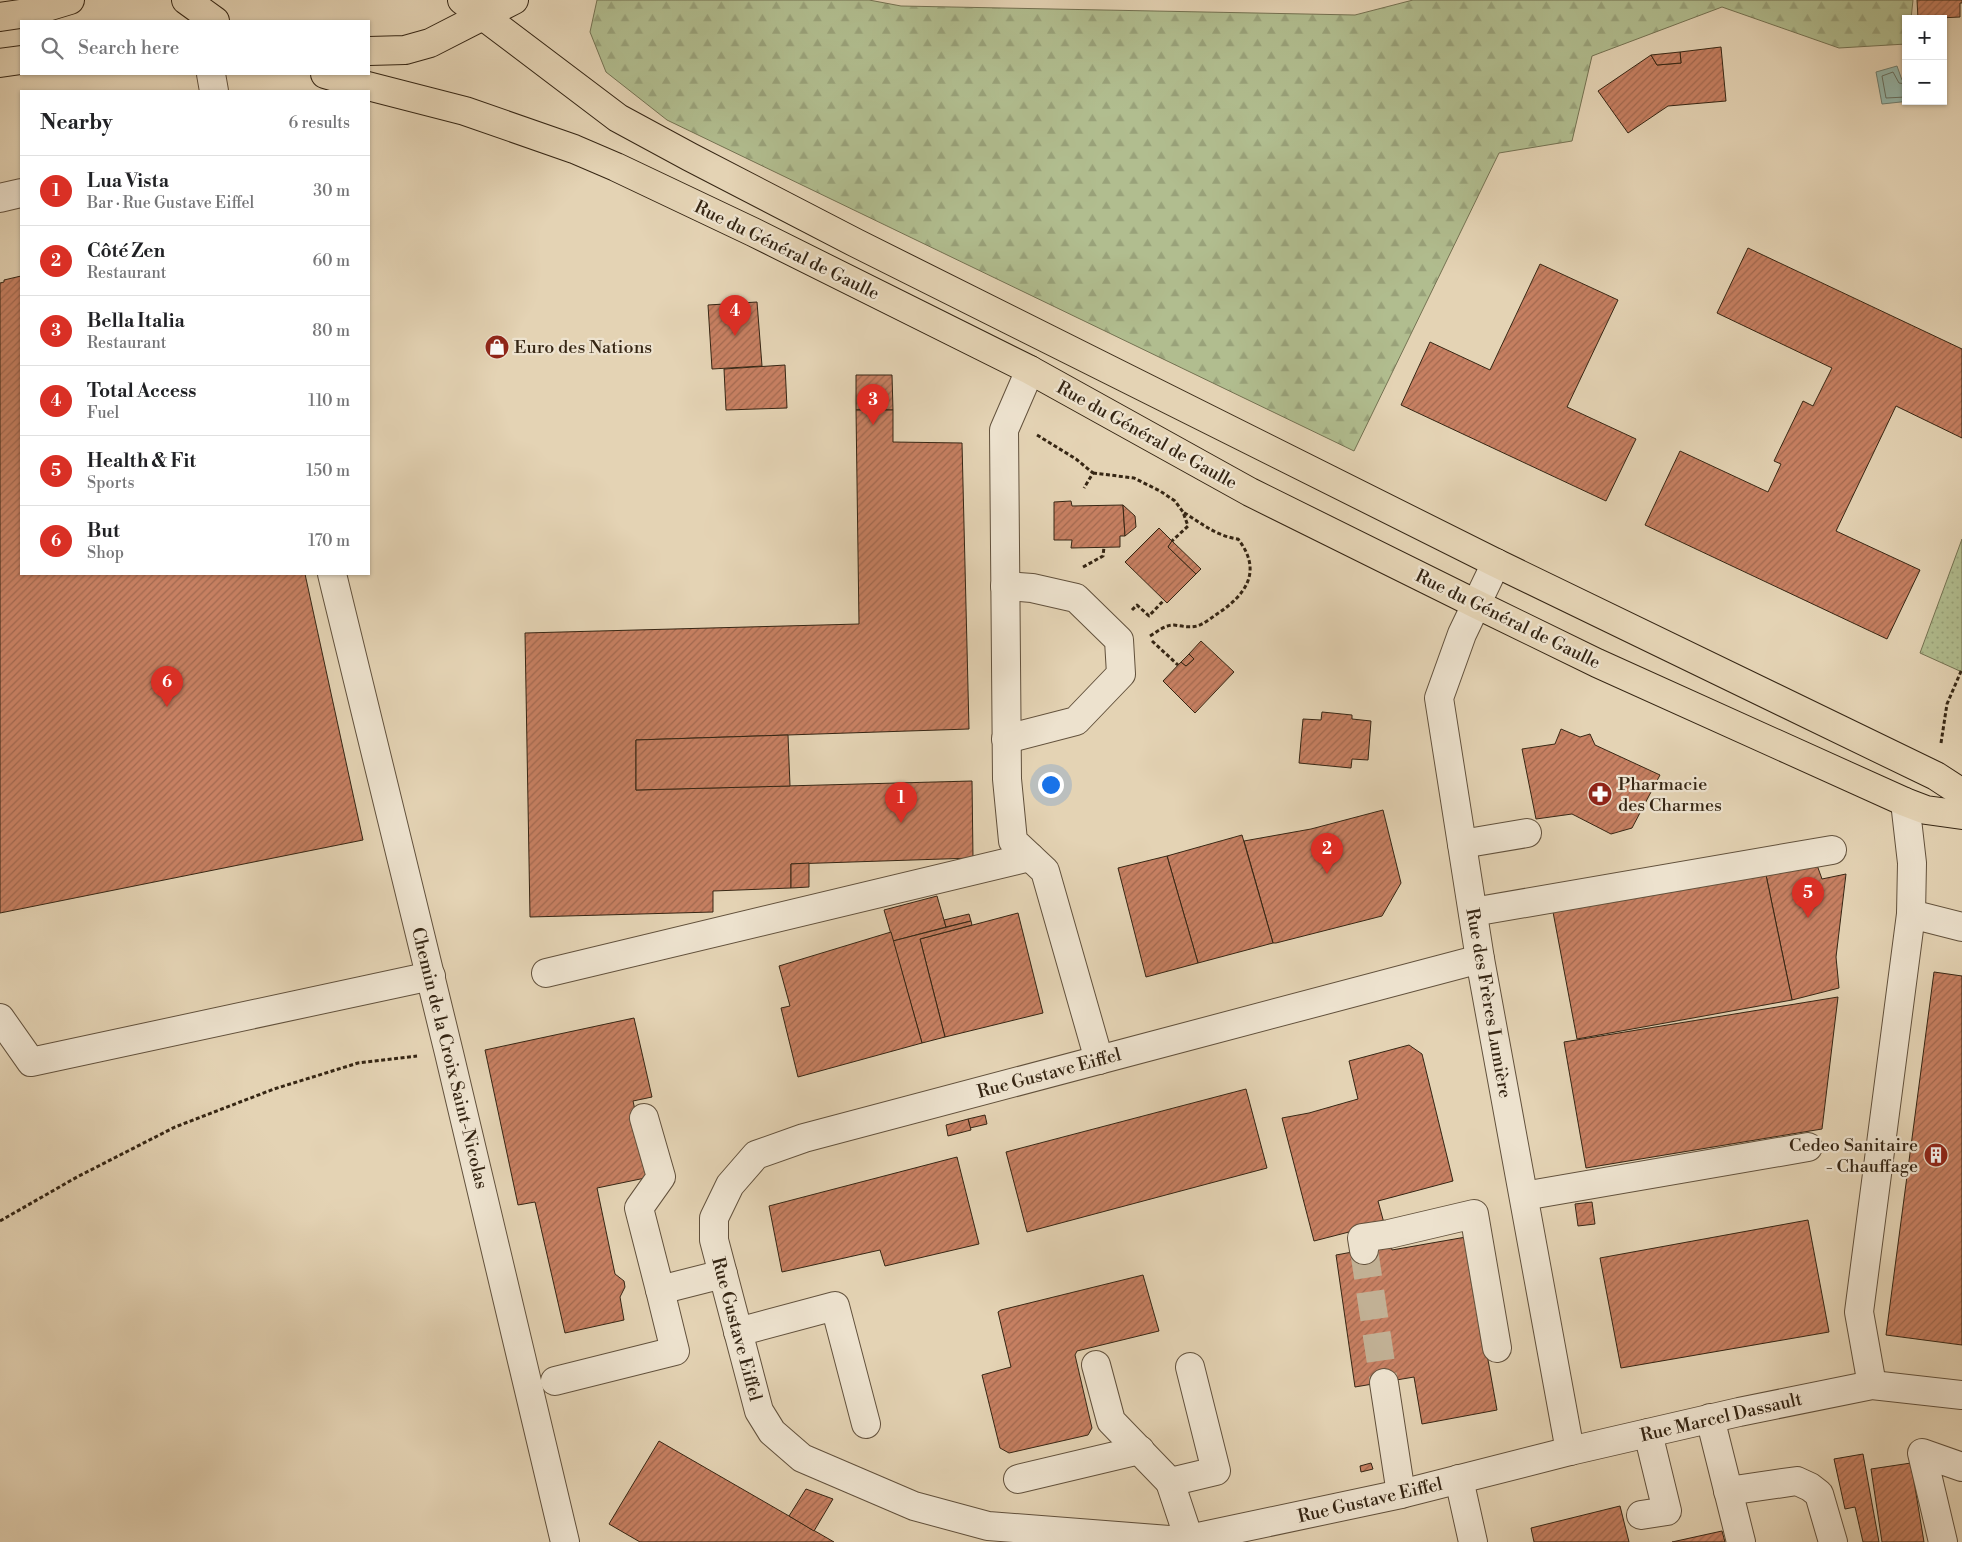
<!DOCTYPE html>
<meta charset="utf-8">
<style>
:root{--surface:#fff;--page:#f2f2f2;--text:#202124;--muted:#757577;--line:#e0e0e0;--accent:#d93025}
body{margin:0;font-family:"Libre Bodoni",serif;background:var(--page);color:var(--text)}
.controls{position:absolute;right:15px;top:15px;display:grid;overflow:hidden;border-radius:0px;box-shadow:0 1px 4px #0004}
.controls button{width:45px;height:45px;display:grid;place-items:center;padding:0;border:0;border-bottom:1px solid var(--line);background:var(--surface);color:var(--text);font:25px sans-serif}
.you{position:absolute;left:1050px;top:784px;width:18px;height:18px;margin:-12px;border:4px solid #fff;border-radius:50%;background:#1a73e8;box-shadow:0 0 0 8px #1a73e833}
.badge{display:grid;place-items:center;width:32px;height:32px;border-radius:50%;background:var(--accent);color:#fff;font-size:16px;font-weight:700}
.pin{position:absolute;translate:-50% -41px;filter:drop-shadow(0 1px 2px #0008)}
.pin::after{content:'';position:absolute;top:26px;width:18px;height:15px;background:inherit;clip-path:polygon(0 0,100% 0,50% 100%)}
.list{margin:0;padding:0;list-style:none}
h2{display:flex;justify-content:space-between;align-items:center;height:65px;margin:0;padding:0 20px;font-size:21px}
h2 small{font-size:16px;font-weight:400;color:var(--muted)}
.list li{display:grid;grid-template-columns:32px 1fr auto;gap:15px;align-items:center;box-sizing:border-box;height:70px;padding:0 20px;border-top:1px solid var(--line)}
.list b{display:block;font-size:19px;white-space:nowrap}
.list p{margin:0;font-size:16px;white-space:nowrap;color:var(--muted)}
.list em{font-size:16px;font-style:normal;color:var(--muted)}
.icon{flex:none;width:28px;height:28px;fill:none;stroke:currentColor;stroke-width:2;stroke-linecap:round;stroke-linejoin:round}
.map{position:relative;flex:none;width:1962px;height:1542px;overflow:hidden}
.search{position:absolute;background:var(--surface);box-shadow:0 1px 4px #0004;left:20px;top:20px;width:350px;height:55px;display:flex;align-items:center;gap:12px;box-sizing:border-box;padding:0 18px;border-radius:0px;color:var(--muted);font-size:19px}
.panel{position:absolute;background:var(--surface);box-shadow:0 1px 4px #0004;left:20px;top:90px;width:350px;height:485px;border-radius:0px}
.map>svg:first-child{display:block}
.forest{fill:url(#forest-firs);stroke:#747252}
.park{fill:url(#park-dots);stroke:#747252}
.water{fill:#95b8ac;stroke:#6f7e6f}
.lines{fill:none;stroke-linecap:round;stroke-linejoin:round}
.shore{stroke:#666f60;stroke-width:1}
.building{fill:url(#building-hatch);stroke:#362614}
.minor-tunnel{stroke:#c1b094;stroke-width:28;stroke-dasharray:28 14;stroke-linecap:butt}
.minor-casing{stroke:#62513c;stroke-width:30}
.major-casing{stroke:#362614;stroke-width:30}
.path{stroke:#362614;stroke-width:3;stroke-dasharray:4 2.5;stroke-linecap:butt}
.minor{stroke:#ede2ce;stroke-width:28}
.major{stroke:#e4d3b4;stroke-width:28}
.labels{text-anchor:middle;stroke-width:4.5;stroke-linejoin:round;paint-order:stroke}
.street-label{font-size:18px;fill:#362614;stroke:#ede2ce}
.poi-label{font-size:18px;fill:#362614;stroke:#ede2ce;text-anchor:start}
</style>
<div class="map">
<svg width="1962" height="1542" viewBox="0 0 1962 1542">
<defs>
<pattern id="forest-firs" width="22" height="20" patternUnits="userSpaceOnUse" patternTransform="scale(1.25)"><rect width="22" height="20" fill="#b1bd8f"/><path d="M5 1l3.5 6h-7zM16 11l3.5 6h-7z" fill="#99a27a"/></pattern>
<pattern id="park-dots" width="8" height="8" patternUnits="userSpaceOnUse" patternTransform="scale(1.25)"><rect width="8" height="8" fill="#b1bd8f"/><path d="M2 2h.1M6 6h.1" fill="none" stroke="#99a27a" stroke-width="1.8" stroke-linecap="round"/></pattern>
<pattern id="building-hatch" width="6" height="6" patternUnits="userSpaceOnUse" patternTransform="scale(1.25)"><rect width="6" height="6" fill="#c78062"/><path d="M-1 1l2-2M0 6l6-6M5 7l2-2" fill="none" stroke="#a26950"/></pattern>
</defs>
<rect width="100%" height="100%" fill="#e4d3b4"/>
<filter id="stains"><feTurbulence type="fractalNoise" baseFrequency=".004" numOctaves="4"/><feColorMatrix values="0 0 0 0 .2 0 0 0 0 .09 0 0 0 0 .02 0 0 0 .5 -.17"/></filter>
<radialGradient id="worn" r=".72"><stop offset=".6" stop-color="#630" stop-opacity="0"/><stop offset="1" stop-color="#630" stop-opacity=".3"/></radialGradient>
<path class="forest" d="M597,0H869L901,6L1355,15L1413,0H1913L1911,19H1906V44L1839,48L1722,7L1592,56L1572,141L1499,153L1354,451L667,120L606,72L590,32Z"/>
<path class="park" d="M1962,539V672L1920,653Z"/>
<path class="water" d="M1897,66L1902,80L1906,79V101H1910L1882,104L1876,72Z"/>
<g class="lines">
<path class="shore" d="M1906,84L1899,83L1893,72L1882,76L1886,98L1906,97"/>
</g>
<g class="building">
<path d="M1917,0H1962V3H1960V17L1918,19Z"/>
<path d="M1721,47L1726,101L1668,106L1628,133L1598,91L1651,55L1657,65L1681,63L1680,52Z"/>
<path d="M1680,52L1681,63L1657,65L1651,55Z"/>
<path d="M1748,248L1962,349V438L1896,406L1836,531L1920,570L1887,639L1645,525L1680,451L1768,492L1781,464L1774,461L1803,401L1813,406L1832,368L1717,313Z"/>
<path d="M1540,264L1618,300L1567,407L1636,439L1606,501L1401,405L1430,342L1490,370Z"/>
<path d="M21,276V574H305L363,840L0,913V283L4,282V280Z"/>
<path d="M757,302L762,366L712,369L708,305Z"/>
<path d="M785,365L787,408L726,410L724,369Z"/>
<path d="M856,375H892L893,410H856Z"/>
<path d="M856,410H893V442L962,443L969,729L636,740V790L972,781L973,858L791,864V888L713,891V912L530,917L525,633L859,624Z"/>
<path d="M1071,501L1072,506L1123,505L1125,536H1120V547L1071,548L1072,540H1054V502Z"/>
<path d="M1123,505L1135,516L1136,527L1125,536Z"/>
<path d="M1159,528L1172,541L1168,547L1196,574L1167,603L1125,562Z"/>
<path d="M1172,541L1201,569L1196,574L1168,547Z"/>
<path d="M1201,641L1234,672L1195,713L1163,681L1181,662L1186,666L1194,659L1189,654Z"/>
<path d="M1189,654L1194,659L1186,666L1181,662Z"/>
<path d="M1322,712L1352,715V719L1371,721L1368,760L1352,759L1351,768L1299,763L1303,719L1321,720Z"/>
<path d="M1561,729L1580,737L1590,734L1595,745L1660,775L1632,828L1611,834L1572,814L1536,819L1522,749L1555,744Z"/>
<path d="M788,735L790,786L636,790V740Z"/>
<path d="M1383,810L1401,883L1382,916L1276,943H1273L1244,841L1311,829Z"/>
<path d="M1242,835L1273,943L1198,963L1167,856Z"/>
<path d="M1167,856L1198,963L1146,977L1118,868Z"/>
<path d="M809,863V887L791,888V864Z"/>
<path d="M1817,865L1822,879L1846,874L1836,957L1839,988L1792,1000L1766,875Z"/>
<path d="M1766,875L1792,1000L1577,1039L1553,912Z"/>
<path d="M937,896L946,927L893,941L884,910Z"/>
<path d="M1018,913L1043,1013L945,1037L920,939Z"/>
<path d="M969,914L971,921L946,927L944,920Z"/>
<path d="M971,921L972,925L920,939L945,1037L922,1043L893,941Z"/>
<path d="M891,932L922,1043L798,1077L781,1008L790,1006L779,966Z"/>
<path d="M1934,972L1962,976V1345L1886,1335Z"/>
<path d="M1838,997L1822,1129L1586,1168L1564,1042Z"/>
<path d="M634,1018L652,1097L633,1101L650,1177L597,1188L615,1274L624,1281L625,1287L620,1297L624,1320L565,1333L535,1202L518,1205L485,1050Z"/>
<path d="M1409,1045L1422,1054L1453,1181L1378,1201L1384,1223L1314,1241L1282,1118L1309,1113L1358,1099L1349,1061Z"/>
<path d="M1246,1089L1267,1168L1027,1232L1006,1152Z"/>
<path d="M985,1115L987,1124L970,1128L968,1119Z"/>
<path d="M968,1119L971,1130L948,1136L946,1125Z"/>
<path d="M957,1157L979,1244L885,1266L880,1250L782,1272L769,1206Z"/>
<path d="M1592,1202L1595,1224L1578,1226L1575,1204Z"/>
<path d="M1808,1220L1829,1332L1621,1368L1600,1258Z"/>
<path d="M1466,1237L1497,1410L1422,1424L1414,1377L1355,1387L1336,1255L1391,1245L1392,1250Z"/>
<path d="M1143,1275L1159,1331L1077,1351L1075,1355L1092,1428L1088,1435L1009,1453L1000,1448L982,1375L1011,1367L998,1312L1001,1310Z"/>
<path d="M659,1441L789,1516L834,1542H640L609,1524Z"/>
<path d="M1863,1454L1879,1542H1863L1855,1507L1845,1509L1834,1459Z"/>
<path d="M1371,1463L1373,1469L1361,1472L1360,1466Z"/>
<path d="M1911,1463L1924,1542H1882L1871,1469Z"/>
<path d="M806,1489L833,1499L814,1531L789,1516Z"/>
<path d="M1620,1506L1629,1542H1534L1531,1528Z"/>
<path d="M1722,1531L1725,1542H1672Z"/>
</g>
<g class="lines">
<path class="minor-tunnel" d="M1364,1250L1384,1383"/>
<defs>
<g id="minor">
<path d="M211,74L214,91"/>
<path d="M0,198L21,193"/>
<path d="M1030,370L1004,430L1007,779L1013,841L1045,871L1099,1060"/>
<path d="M1496,563L1462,634L1439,698L1480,959L1570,1451"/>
<path d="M332,574L449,1053L565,1542"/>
<path d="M1005,586L1032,588L1076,598L1119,640L1121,674L1076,721L1006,739"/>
<path d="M1905,802L1912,863L1911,914"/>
<path d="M1462,844L1527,833"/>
<path d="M1473,912L1832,850"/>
<path d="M1480,959L804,1138L756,1155L730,1185L714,1218V1240L759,1411L772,1432L802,1458L914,1506L988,1526L1169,1540L1189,1539L1401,1494L1570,1451L1739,1412L1872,1385L1962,1395"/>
<path d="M546,973L1030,857"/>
<path d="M0,1018L31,1062L431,976"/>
<path d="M644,1118L661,1177L639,1208L660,1290L723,1274"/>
<path d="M1524,1196L1808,1147"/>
<path d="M1364,1250L1362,1238L1389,1234L1474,1214L1497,1348"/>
<path d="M738,1332L835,1306L866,1424"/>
<path d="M1096,1365L1111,1421L1170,1482"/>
<path d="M555,1381L675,1351L660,1290"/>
<path d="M1384,1383L1401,1494"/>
<path d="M1872,1385L1859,1312L1911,914L1962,927"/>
<path d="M1710,1418L1741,1542"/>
<path d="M1018,1479L1140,1450"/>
<path d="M1459,1479L1473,1542"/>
<path d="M1728,1491L1797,1481L1810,1487L1819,1494L1833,1542"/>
<path d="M1641,1515L1667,1511L1648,1433"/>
<path d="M1189,1539L1170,1482L1216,1471L1190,1367"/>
<path d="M1943,1542L1922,1453L1962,1467"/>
</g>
<g id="major">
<path d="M186,0L215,21"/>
<path d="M462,0L618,118L690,157L856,243L1496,563L1936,776L1962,793"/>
<path d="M0,17L27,13L70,0"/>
<path d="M369,51L405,50L430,43L514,0"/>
<path d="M0,63L21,60"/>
<path d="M325,74L356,83L465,111L574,149L616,167L753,232L1030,370L1250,492L1476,604L1597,663L1905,802L1926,810L1962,815"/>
</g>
</defs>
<use href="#minor" class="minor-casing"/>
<use href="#major" class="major-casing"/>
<g class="path">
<path d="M1037,435L1076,459L1093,473L1084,488"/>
<path d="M1093,473L1134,478L1160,491L1175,501L1183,512L1188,526L1172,541"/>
<path d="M1083,567L1103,556L1104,547"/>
<path d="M1132,610L1137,605L1149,616L1164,600"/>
<path d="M1150,636C1158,631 1165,625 1174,625C1182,626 1190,628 1197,626C1204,624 1211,618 1217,614C1246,595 1263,571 1238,539C1216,536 1201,523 1183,512"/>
<path d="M1152,641L1178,665"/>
<path d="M1941,743L1947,704L1962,669"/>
<path d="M0,1221L77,1177L175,1127L274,1089L358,1063L417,1056"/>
</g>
<use href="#minor" class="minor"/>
<use href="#major" class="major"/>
</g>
<defs>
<symbol id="shop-disc" viewBox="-11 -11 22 22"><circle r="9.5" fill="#8f2418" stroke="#ede2ce"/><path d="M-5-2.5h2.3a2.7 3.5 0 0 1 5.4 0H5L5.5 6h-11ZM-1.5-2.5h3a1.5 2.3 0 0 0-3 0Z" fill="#fff"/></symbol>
<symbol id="pharmacy-disc" viewBox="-11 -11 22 22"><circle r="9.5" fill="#8f2418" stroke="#ede2ce"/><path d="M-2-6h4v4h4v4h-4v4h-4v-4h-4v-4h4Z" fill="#fff"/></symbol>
<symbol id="building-disc" viewBox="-11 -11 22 22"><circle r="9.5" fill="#8f2418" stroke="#ede2ce"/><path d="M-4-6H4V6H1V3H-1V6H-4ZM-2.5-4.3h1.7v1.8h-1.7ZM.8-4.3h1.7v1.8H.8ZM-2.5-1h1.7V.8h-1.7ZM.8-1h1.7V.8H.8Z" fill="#fff"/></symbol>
</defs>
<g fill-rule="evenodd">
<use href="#shop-disc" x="483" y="333" width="28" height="28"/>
<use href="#pharmacy-disc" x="1586" y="780" width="28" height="28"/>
<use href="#building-disc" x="1922" y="1141" width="28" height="28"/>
</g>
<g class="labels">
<g class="street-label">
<text transform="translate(787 250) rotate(26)" y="6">Rue du Général de Gaulle</text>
<text transform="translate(1147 435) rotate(29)" y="6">Rue du Général de Gaulle</text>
<text transform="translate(1508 619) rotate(26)" y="6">Rue du Général de Gaulle</text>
<text transform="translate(1489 1003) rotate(80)" y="6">Rue des Frères Lumière</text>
<text transform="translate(450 1058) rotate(76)" y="6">Chemin de la Croix Saint-Nicolas</text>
<text transform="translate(1049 1073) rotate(-15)" y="6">Rue Gustave Eiffel</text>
<text transform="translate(737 1329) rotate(75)" y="6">Rue Gustave Eiffel</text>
<text transform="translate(1721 1417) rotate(-13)" y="6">Rue Marcel Dassault</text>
<text transform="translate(1370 1500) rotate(-13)" y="6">Rue Gustave Eiffel</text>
</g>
<g class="poi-label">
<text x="514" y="353">Euro des Nations</text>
<text x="1618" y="790">Pharmacie<tspan x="1618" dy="21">des Charmes</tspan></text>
<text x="1918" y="1151" text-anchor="end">Cedeo Sanitaire<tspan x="1918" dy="21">- Chauffage</tspan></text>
</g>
</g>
<rect width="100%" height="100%" filter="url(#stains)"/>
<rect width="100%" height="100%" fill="url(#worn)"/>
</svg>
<div class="controls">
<button>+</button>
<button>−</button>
</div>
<div class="you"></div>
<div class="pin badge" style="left:901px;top:823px">1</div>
<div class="pin badge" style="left:1327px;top:874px">2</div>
<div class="pin badge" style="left:873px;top:425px">3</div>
<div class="pin badge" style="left:735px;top:336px">4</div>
<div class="pin badge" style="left:1808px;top:918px">5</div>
<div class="pin badge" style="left:167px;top:707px">6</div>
<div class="search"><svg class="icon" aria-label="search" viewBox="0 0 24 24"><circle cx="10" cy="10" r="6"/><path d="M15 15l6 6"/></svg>Search here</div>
<section class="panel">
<h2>Nearby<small>6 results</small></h2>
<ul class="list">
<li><span class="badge">1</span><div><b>Lua Vista</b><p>Bar · Rue Gustave Eiffel</p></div><em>30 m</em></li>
<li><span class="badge">2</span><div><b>Côté Zen</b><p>Restaurant</p></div><em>60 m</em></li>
<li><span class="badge">3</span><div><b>Bella Italia</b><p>Restaurant</p></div><em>80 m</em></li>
<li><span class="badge">4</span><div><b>Total Access</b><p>Fuel</p></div><em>110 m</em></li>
<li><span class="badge">5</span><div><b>Health &amp; Fit</b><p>Sports</p></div><em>150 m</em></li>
<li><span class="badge">6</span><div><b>But</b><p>Shop</p></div><em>170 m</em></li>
</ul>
</section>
</div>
